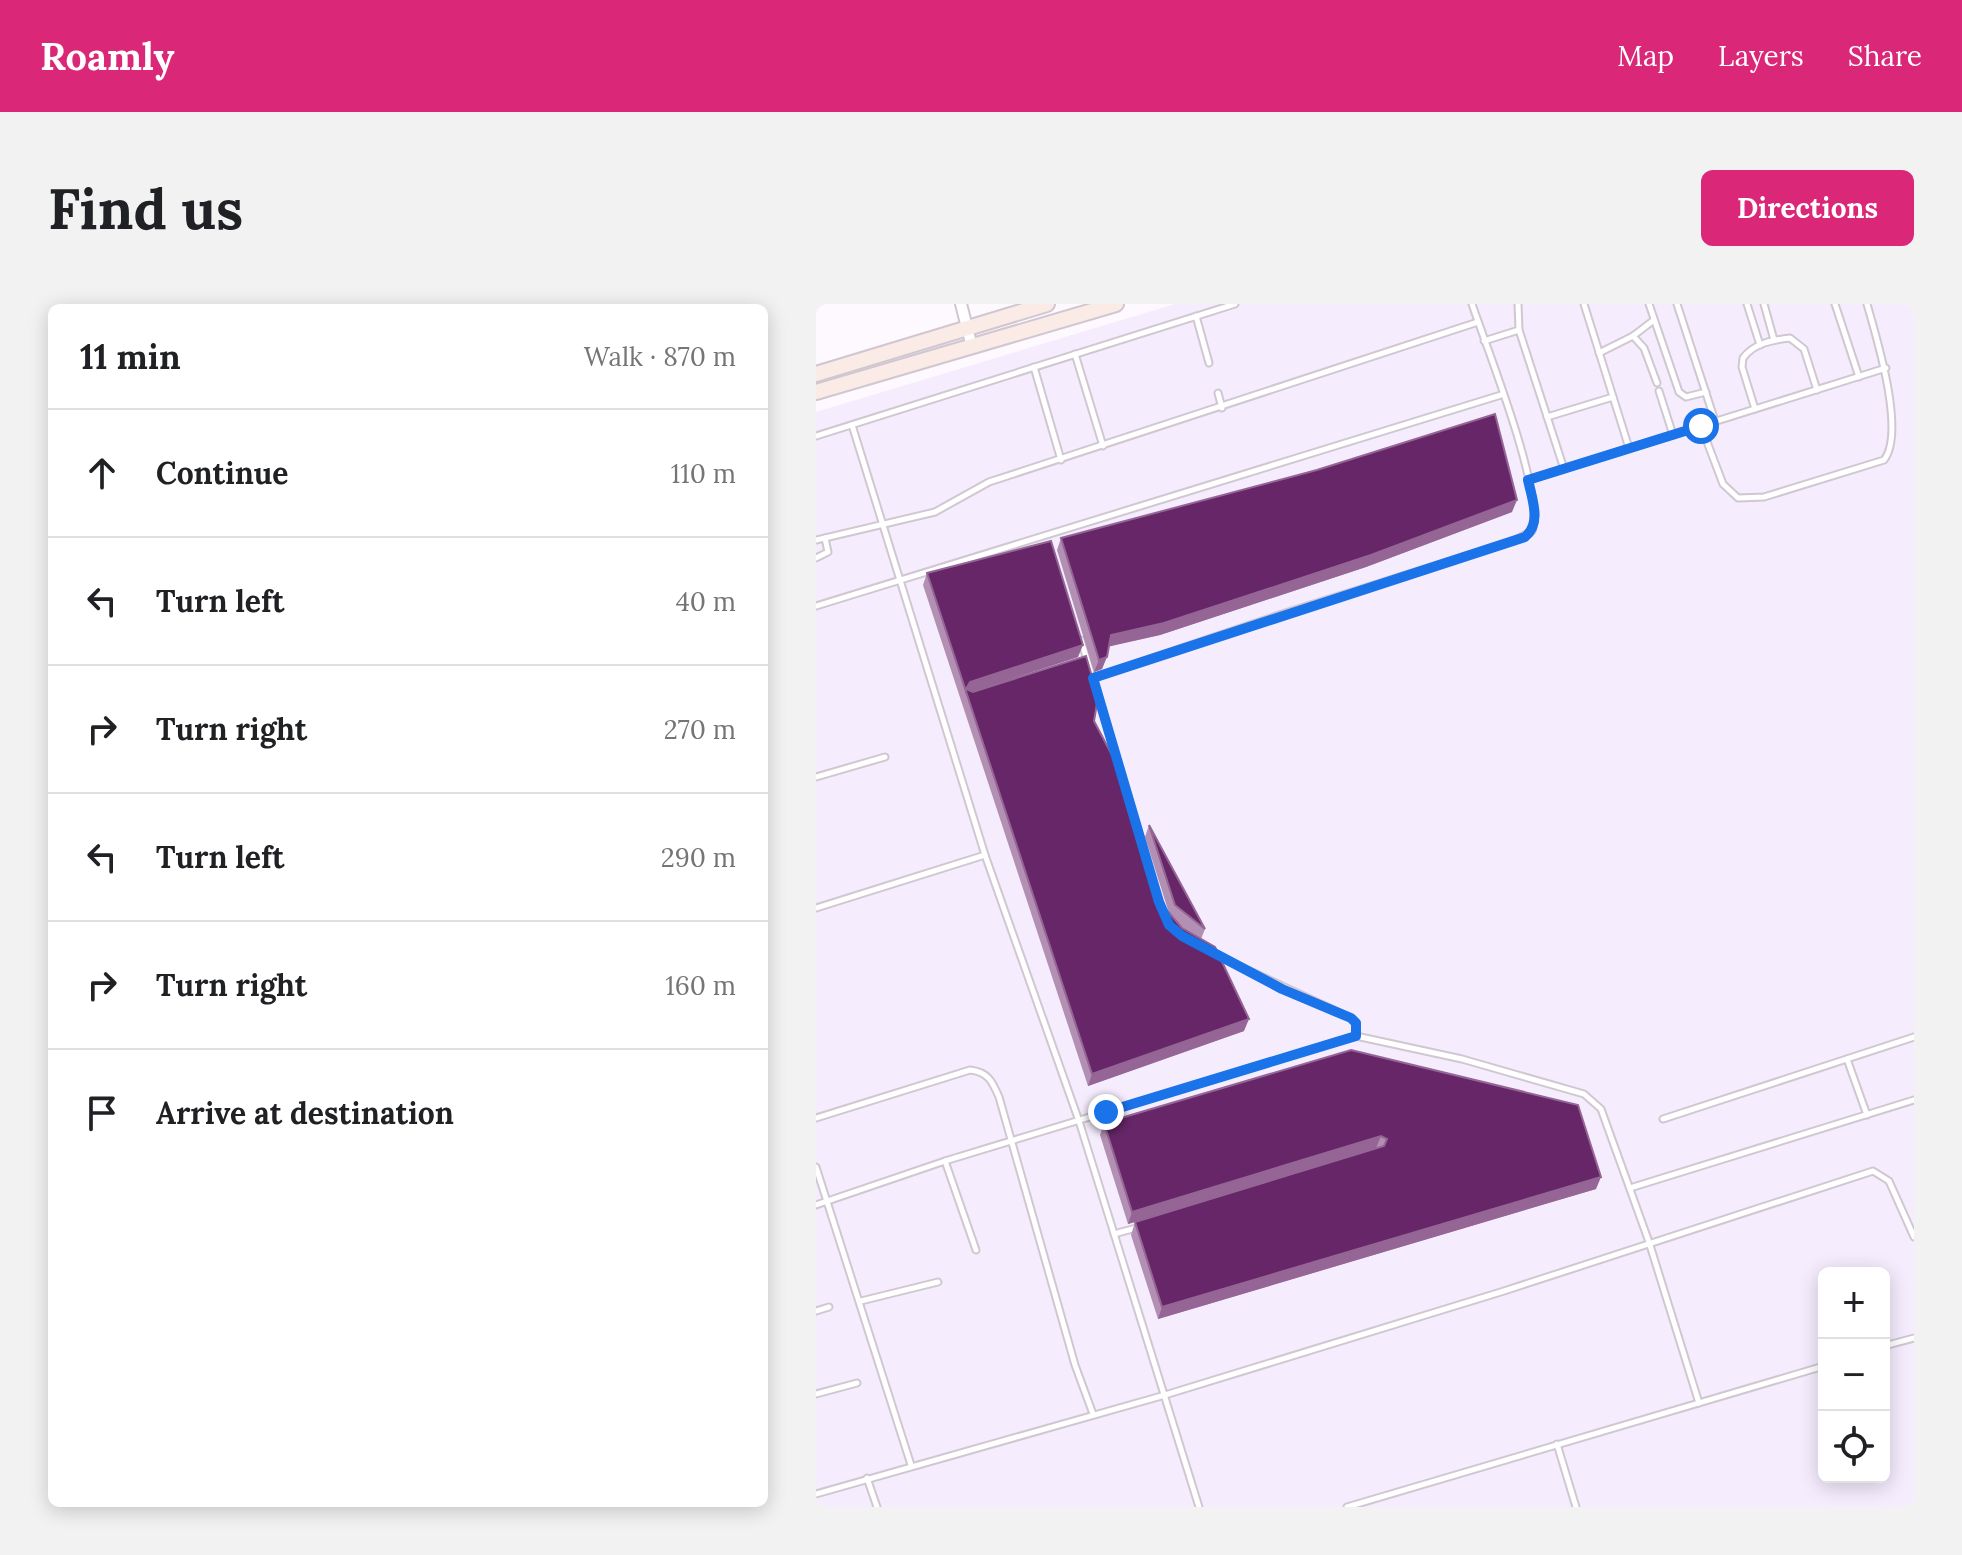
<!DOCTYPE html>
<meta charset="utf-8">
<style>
:root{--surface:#fff;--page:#f2f2f2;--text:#202124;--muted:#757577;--line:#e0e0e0;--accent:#db2777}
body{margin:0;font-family:Lora,serif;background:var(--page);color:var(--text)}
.controls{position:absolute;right:24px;bottom:24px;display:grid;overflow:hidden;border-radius:12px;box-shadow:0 4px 20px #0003}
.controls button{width:72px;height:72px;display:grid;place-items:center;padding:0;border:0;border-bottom:2px solid var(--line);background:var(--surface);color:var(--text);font:40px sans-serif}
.stop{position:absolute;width:24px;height:24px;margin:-18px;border:6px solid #1a73e8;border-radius:50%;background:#fff}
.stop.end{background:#1a73e8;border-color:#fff;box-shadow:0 2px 8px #0008}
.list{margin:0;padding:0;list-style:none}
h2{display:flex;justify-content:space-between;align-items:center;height:104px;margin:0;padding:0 32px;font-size:34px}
h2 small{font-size:26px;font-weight:400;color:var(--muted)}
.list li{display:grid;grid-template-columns:52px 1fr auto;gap:24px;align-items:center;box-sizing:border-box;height:128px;padding:0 32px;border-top:2px solid var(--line)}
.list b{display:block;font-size:30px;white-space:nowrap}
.list em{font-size:26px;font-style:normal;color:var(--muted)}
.icon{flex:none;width:44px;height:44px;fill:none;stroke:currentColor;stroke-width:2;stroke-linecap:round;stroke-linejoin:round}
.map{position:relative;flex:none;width:1098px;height:1203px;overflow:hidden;border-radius:12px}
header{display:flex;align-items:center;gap:48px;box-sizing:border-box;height:112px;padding:0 40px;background:var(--accent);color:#fff}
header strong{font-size:38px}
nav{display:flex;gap:44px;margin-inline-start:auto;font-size:28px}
.intro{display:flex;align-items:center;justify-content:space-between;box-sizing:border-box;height:192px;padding:0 48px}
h1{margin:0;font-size:56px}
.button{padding:20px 36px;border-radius:12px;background:var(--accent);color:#fff;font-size:28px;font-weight:700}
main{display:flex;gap:48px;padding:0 48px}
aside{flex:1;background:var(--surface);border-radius:12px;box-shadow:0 4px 20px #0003}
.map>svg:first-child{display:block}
.industrial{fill:#f5ecfd;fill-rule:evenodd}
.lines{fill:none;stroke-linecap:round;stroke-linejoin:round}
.service-casing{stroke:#d0c7d1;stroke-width:9}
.minor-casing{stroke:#d0c7d1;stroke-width:14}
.secondary-casing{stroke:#d0c7d1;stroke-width:18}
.service{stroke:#fff;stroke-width:5}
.minor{stroke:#fff;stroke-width:10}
.secondary{stroke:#fbebe7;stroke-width:14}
.wall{fill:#b28fb3}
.shaded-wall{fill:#946595}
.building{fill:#662667;stroke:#946595;stroke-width:2}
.route{stroke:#1a73e8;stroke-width:10}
</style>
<header>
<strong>Roamly</strong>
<nav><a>Map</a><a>Layers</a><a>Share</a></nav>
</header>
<div class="intro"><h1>Find us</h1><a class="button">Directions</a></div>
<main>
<aside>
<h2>11 min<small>Walk · 870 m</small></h2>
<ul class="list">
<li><svg class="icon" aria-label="ahead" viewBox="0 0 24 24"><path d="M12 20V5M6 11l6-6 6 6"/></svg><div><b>Continue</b></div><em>110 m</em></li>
<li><svg class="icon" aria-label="left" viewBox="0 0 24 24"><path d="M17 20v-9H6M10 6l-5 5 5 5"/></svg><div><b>Turn left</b></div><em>40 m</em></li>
<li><svg class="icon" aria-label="right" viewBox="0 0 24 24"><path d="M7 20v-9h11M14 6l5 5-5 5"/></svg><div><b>Turn right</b></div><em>270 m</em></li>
<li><svg class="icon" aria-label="left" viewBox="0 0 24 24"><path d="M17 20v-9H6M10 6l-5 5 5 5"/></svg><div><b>Turn left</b></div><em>290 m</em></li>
<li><svg class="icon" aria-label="right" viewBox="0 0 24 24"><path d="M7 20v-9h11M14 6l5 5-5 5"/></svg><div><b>Turn right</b></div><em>160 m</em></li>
<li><svg class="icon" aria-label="arrive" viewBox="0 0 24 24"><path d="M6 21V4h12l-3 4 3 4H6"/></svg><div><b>Arrive at destination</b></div></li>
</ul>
</aside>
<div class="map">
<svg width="1098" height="1203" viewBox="0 0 1098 1203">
<rect width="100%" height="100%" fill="#fef8ff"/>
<path class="industrial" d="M359,0H1098V1203H0V108ZM1008,969H1068V1173H1008Z"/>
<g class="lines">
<defs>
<g id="service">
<path d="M702,0L703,26L748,165"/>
<path d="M768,0L813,144"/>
<path d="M833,0L863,88L870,93L890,88"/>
<path d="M861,0L899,117"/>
<path d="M931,0L944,41"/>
<path d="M948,0L958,36"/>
<path d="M1019,0L1043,73"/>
<path d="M380,12L393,59"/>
<path d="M817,32L828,44L841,79"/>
<path d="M668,37L703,26"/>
<path d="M783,49L817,32L838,16"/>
<path d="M259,50L287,142"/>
<path d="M218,63L245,156"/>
<path d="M843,87L857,131"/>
<path d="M402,89L406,104"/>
<path d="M939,105L926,63L927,54C938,39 957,36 974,34L988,45L1001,86"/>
<path d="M731,113L797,93"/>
<path d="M36,121L169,551L263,817L383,1203"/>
<path d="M885,122L907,180L922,194L948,193L1068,156C1090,128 1060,32 1051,0"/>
<path d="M0,132L419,0"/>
<path d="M712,176L1070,64"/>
<path d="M0,236L119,208L173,178L662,18"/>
<path d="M0,254L12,248L9,234"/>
<path d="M0,302L685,91"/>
<path d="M265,336L306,472"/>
<path d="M277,374L469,309L697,237L716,227C729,189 671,45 656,0"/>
<path d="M0,473L69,453"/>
<path d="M0,604L169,551"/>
<path d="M398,650L535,714L540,719V732"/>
<path d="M1031,755L1051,811"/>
<path d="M0,814L154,766C172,768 176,777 183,793L259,1061L277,1110"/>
<path d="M847,815L1098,733"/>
<path d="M129,857L160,946"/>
<path d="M0,863L95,1161"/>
<path d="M814,884L1098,796"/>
<path d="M0,901L129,857L540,732L646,755L768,790L785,805L833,938L883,1099"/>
<path d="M298,930L320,924"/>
<path d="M45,997L122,978"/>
<path d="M0,1007L13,1003"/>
<path d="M1068,1042L1098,1034"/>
<path d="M0,1090L41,1079"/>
<path d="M741,1140L760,1203"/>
<path d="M51,1174L61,1203"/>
<path d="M0,1190L349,1091L688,987L1057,867L1073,877L1098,933"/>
<path d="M531,1203L1008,1062"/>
</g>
<path id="minor" d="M145,0L156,43"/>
<g id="secondary">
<path d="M0,70L231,0"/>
<path d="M0,88L300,0"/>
</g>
</defs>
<use href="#service" class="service-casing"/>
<use href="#minor" class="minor-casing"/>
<use href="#secondary" class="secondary-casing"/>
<use href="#service" class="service"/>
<use href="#minor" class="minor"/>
<use href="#secondary" class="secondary"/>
</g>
<g class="wall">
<path d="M696,208L550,263L344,331L293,342L286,365L278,368L241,246L245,234Z"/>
<path d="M111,269L262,353L156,388L278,417L348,603L353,609L329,533L333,521L389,625L385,635L428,727L272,782L107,281Z"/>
<path d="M535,746L780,885L342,1015L315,931L319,918L562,844L312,920L284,831L288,819Z"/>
</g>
<g class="shaded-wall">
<path d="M701,196L696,208L550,263L344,331L291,343L295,331Z"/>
<path d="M267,341L262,353L149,390L154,378Z"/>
<path d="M291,353L286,365L278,368L283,356Z"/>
<path d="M433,715L428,727L272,782L276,770Z"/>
<path d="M565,832L560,844L312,920L316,908Z"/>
<path d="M785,873L780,885L342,1015L346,1003Z"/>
</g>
<g class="building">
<path d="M679,110L701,196L555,251L348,319L295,331L291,353L283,356L245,234L501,166Z"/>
<path d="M235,237L267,341L154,378L150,385L157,388L270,352L282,393L278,417L306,470L348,603L366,624L399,643L433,715L276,770L111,269Z"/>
<path d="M333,521L389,625L359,601Z"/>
<path d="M535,746L762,801L785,873L346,1003L319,918L568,842L571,835L565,832L316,908L288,819Z"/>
</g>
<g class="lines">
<path class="route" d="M290,808L540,732V719L535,714L466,685L366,632L353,621L343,598L277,374L709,233C726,219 716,195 712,176L885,122"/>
</g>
</svg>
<div class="controls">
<button>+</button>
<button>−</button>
<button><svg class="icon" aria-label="locate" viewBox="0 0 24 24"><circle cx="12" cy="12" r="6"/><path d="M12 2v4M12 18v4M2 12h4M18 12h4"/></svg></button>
</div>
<div class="stop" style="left:885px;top:122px"></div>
<div class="stop end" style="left:290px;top:808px"></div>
</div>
</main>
